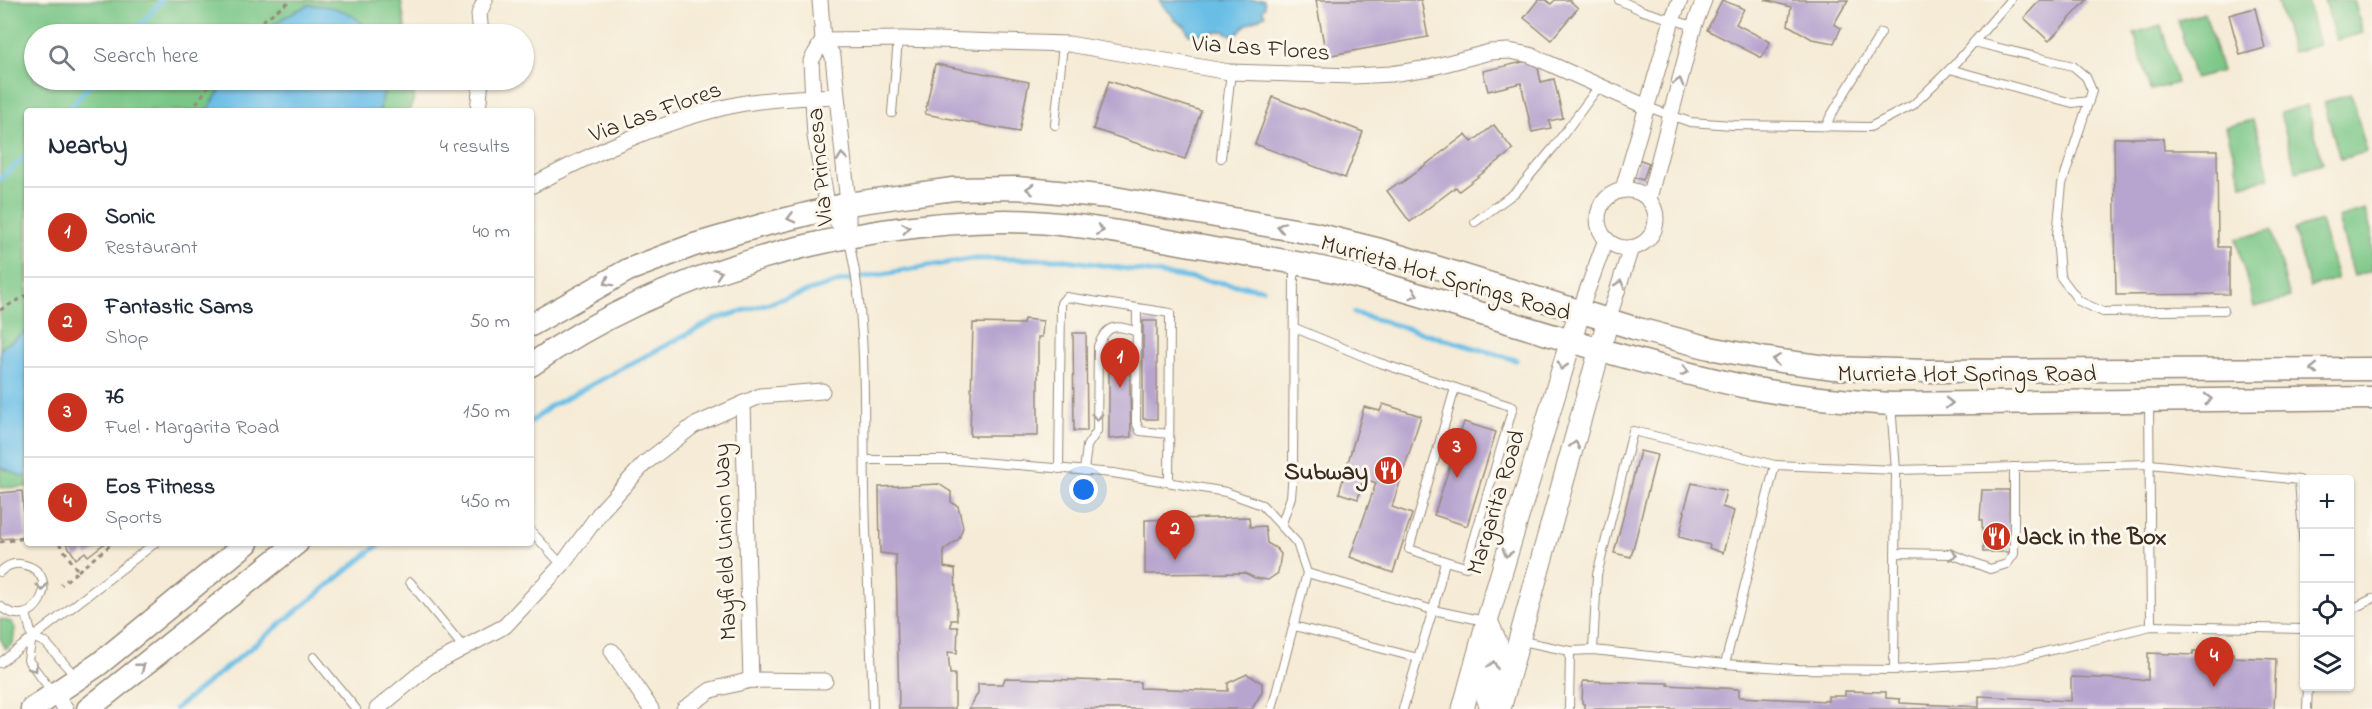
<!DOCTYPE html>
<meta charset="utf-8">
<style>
:root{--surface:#fff;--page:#f2f2f3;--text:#1f2937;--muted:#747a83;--line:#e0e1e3;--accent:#c8321e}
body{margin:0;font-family:"Indie Flower",sans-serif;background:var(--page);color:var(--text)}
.controls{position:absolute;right:18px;bottom:18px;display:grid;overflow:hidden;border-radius:6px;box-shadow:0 2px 4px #0004}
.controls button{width:54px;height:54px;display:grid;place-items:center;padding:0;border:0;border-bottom:2px solid var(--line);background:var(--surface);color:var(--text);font:30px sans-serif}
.you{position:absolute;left:1084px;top:490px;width:21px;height:21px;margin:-15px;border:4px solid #fff;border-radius:50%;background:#1a73e8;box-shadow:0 0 0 9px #1a73e833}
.badge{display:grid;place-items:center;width:39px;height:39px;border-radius:50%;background:var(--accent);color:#fff;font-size:20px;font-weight:700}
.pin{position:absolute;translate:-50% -50px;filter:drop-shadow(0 2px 3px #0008)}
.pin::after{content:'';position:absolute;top:32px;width:21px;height:18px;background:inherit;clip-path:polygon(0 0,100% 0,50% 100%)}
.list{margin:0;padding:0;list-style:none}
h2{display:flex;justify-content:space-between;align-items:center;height:78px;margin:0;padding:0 24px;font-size:26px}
h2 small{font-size:20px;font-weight:400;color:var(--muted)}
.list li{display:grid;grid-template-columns:39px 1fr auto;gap:18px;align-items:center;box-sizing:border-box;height:90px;padding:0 24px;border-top:2px solid var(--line)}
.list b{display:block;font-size:22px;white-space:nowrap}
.list p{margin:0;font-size:20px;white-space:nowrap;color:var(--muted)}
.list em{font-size:20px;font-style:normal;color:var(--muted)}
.icon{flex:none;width:33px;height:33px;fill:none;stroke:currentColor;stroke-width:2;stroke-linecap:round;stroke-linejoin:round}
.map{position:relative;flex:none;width:2372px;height:709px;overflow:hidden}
.search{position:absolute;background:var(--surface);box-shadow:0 2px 4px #0004;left:24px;top:24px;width:510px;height:66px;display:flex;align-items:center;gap:15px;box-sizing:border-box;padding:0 21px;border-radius:33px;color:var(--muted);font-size:22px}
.panel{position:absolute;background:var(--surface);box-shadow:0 2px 4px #0004;left:24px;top:108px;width:510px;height:438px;border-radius:6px}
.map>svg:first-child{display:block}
.green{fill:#79c686;stroke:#5a7852;stroke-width:1.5}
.water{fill:#69bee6;stroke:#527482;stroke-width:1.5}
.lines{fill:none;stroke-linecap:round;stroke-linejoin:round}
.stream{stroke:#69bee6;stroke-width:5}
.building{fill:#b8a5cf}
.service-casing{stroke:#988a7a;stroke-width:10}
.minor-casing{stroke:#988a7a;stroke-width:17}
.secondary-casing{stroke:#988a7a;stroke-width:23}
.primary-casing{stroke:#988a7a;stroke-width:25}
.path{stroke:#988a7a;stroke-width:3;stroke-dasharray:4.5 4.5;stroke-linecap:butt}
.service{stroke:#fff;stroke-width:8}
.minor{stroke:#fff;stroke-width:15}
.secondary{stroke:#fff;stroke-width:21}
.primary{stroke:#fff;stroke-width:22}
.oneway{stroke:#a79f9a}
.labels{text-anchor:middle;stroke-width:6;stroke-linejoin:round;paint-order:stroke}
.street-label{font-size:24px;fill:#3b2a1e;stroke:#fbf7ec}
.poi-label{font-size:24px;font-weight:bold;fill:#3b2a1e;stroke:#fbf7ec;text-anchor:end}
</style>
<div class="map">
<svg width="2372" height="709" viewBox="0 0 2372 709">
<rect width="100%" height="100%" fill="#fbf7ec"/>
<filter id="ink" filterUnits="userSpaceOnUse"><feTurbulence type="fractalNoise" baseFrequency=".0167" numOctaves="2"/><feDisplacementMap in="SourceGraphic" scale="12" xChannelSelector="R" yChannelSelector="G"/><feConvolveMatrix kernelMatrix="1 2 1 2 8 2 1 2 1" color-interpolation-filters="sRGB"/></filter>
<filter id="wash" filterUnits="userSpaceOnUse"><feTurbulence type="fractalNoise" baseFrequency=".008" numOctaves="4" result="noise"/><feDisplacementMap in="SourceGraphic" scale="24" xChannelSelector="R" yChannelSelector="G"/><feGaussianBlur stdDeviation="1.35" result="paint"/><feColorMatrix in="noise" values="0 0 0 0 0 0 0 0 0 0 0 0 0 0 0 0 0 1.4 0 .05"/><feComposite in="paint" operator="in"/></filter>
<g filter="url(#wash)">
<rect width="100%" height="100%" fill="#f5ebd6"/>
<g class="green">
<path d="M0,0H401L406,34H34V80H412L414,99L409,111H27V487L0,488Z"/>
<path d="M2277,0H2307L2319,45L2292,52Z"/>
<path d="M2324,0H2354L2363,33L2336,40Z"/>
<path d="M2205,13L2222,71L2194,78L2178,20Z"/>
<path d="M2161,25L2177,83L2150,90L2134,33Z"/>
<path d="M2351,94L2367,152L2340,159L2324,102Z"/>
<path d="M2307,105L2323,163L2296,171L2280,113Z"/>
<path d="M2253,120L2270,178L2242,185L2226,127Z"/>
<path d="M2365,210L2372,234V271L2354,276L2338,218Z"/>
<path d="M2321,221L2337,279L2310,287L2294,229Z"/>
<path d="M2271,230L2290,298L2254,307L2236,239Z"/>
<path d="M0,619L11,622L15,628L13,643L6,649L0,638Z"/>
</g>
<g class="water">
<path d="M1160,0H1264L1265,7L1262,10L1265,15L1244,26L1238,34L1233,36L1224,31L1189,35L1185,26L1174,20C1172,11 1164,11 1160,0Z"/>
<path d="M309,5C339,6 353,12 373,34H263C276,21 292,12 309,5Z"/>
<path d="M226,80H385L386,84L379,111H207Z"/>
<path d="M27,331V476L23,477L0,467V349Z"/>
</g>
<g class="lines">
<g class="stream">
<path d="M133,34L162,0"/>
<path d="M67,111L94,80"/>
<path d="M0,179L27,155"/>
<path d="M1354,313L1516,360"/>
<path d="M531,422L551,406L716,319L842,281L970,259H1060L1263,289"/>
<path d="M175,709L381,543"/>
</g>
</g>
<g id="blocks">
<g class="building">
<path d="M1316,0H1421L1428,37L1326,56Z"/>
<path d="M1538,0H1546L1551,4L1555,0H1569L1578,8L1551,40L1524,18Z"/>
<path d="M1722,0L1744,9L1736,24L1770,42L1762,58L1707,30Z"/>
<path d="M1765,0H1848L1834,24L1841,28L1834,43L1812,39L1788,25L1791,7Z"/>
<path d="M2040,0H2087L2049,41L2024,18Z"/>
<path d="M2255,8L2265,48L2240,55L2229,15Z"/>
<path d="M1536,59L1541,82L1554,79L1563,118L1549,121L1551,128L1532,132L1521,83L1488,91L1483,71Z"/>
<path d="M935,64L1029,82L1019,132L925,114Z"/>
<path d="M1109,81L1201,111L1185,159L1093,129Z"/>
<path d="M1273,97L1363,132L1345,178L1255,144Z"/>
<path d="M1494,125L1513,150L1459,191L1456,187L1410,222L1387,191L1398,183L1400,184L1466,134L1472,142Z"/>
<path d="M2114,138H2163L2164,150H2217L2218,247H2229V294L2116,295Z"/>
<path d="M1638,159L1649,163L1643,180L1633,177Z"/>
<path d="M1024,319L1043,321L1042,337H1038V436H970L973,323L1023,324Z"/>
<rect x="1143" y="321" width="14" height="98"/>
<path d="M1073,333H1086L1087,431H1074Z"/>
<path d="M1129,348L1131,437L1109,439V350Z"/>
<path d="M1383,404L1421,416L1392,507L1412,514L1393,573L1350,557L1376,483L1363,478L1358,499L1339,493L1364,407L1380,411Z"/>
<path d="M1464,422L1496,432L1467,526L1434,515Z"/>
<path d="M1640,451L1657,455L1631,557L1614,553Z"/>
<path d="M1692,483L1726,491L1722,507L1734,511L1723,553L1709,548L1710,545L1679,537L1685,512L1684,511Z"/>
<path d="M939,484L951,492V502L958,506L963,527L959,539L944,550V567L955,569L957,620H951V627H958L957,653L948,652L950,674H955V709H899L896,555L880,553L879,487Z"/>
<path d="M1982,490H2009L2010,552H1983L1982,520H1980Z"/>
<path d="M22,491L26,537L0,539V493Z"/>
<path d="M1249,517L1250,527L1265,526L1267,543L1276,548L1281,554L1278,573L1268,580L1255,578L1245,573L1145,574V520Z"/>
<path d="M66,543H105L88,556L85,552L76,559Z"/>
<path d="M2193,651L2233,653V657L2276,659L2274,709H1584V704L1582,703L1583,681L1668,683V685L1739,689V697L1828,701V696H1845V691L1886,692V698L1900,699V703L1979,707V696L2071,701V677L2148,680V653L2193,655Z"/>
<path d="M1247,674L1262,683V692L1252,709H969L978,693V684H1003L1005,678L1140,682V688L1228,691V683Z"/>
</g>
</g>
</g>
<g filter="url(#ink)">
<use href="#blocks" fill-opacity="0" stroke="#988a7a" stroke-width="1.5"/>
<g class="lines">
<defs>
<g id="service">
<path d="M1619,0L1643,11L1694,26"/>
<path d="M1974,42L2073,66L2086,77L2092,91L2062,184L2057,235L2060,276L2079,301L2103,312L2224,310"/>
<path d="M1950,69L2072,103L2089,101"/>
<path d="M1647,107L1690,122L1732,125L1870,127L1913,105L1957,62L2010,0"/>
<path d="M892,113L898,39"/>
<path d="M1055,125L1063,44"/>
<path d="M1826,127L1830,117L1881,33"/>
<path d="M1221,158L1231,72"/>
<path d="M1475,222L1517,191L1554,147L1600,85"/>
<path d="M849,241C868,323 863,407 865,490C866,563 871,636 873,709"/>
<path d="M1137,308L1136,422L1140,431L1169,434"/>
<path d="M1295,328L1377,362L1513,407L1466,567L1445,561"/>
<path d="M2149,402L2151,626"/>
<path d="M1891,405L1896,470L1775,465L1725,664L1796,669L1894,670L1995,664L2151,626L2304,629"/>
<path d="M865,460H957L1113,473L1226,492L1262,505L1297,543L1307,573L1272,709"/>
<path d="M1059,469L1061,303L1066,297L1170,313L1169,482"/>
<path d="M1084,471L1087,446L1097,431L1098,346C1107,324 1116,324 1137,332"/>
<path d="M1281,526L1291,497L1293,473L1294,264"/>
<path d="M531,531L562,565"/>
<path d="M1895,553L1951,554L1990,569L2007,564L2014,554V467"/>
<path d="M0,572C7,565 16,562 25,565C64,575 34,636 0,606"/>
<path d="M1307,573L1433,610L1485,621"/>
<path d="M410,582L464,648"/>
<path d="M2350,610L2372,599"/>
<path d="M26,613L32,637L28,660L53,693"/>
<path d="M1294,626L1418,658L1403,709"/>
<path d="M32,637L46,643L76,677"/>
<path d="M1522,641L1570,651L1593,650L1725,664"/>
<path d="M1593,650L1597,575L1633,431L1775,465"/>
<path d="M314,657L356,709"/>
<path d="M1418,658L1433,610L1445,561L1409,549L1455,388"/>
<path d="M0,663L155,543"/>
<path d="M1894,670L1896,470L2150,464L2299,480L2304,549"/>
<path d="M1569,709L1570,651"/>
<path d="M2307,709L2308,686"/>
</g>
<g id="minor">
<path d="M820,0L823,40L833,56L848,204V236"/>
<path d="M481,34L479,14L485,0"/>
<path d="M823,40L903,39L1069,44L1229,72L1353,76L1391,74L1429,68L1490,52L1509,51L1530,55L1647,107"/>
<path d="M823,40L811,61L815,136L828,209L848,236"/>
<path d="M478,111L481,80"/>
<path d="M531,186C595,152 664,120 735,105C768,98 802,98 836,96"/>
<path d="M1623,189L1672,20L1680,0"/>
<circle cx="1627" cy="219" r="29"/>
<path d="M1649,198L1694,26L1704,0"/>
<path d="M1580,310L1606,239"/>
<path d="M1608,320L1631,248"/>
<path d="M743,403L751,680"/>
<path d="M612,651L651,709"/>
<path d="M54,694L66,709"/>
<path d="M377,709L428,667L505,626L562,565L602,510L645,463L693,426L760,396L822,391"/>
<path d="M684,709L711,690L751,680L825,681"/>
</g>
<g id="secondary">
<path d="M1487,621L1497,644L1487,698L1492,709"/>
<path d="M1463,709L1487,621L1580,310"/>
<path d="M1500,709L1608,320"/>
</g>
<g id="primary">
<path d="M531,325L628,270L694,245L763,225L848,204L903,196L953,189L1017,188L1109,197L1311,233L1380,250L1634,328L1710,348L1767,359L1834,368L1926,371L2372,369"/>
<path d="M531,365C662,272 846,223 1005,221C1073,221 1142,237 1209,248C1260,257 1312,264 1362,278C1493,315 1623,362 1757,389C1801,397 1846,401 1891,404L2372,398"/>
<path d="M32,709L99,664L247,543"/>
<path d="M88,709L297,543"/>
</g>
</defs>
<use href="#service" class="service-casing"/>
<use href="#minor" class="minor-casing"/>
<use href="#secondary" class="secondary-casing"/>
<use href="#primary" class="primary-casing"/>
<g class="path">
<path d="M250,34L265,19L291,0"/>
<path d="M191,111L213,80"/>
<path d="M0,310L27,295"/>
<path d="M0,542L27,538"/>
<path d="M59,543L78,571L61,585"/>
<path d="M78,571L113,543"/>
</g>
<use href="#service" class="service"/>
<use href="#minor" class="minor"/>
<use href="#secondary" class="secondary"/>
<use href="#primary" class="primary"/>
</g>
<defs><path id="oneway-chevron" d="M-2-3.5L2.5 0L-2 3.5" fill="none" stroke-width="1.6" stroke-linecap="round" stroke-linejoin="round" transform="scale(1.5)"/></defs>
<g class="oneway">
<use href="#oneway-chevron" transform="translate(1679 82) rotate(-74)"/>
<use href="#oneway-chevron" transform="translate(842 157) rotate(-97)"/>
<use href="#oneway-chevron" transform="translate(1030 189) rotate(-176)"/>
<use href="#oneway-chevron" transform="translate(791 218) rotate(166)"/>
<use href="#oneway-chevron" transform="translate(1281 227) rotate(-169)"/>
<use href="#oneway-chevron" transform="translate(906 228) rotate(-8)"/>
<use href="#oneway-chevron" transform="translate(1100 230) rotate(9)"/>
<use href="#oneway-chevron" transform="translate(718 273) rotate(-19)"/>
<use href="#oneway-chevron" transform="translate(608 282) rotate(151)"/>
<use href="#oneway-chevron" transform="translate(1620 284) rotate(-73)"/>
<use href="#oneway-chevron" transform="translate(1414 294) rotate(16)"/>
<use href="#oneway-chevron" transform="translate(1776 360) rotate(-172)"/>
<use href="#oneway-chevron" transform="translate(1562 366) rotate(107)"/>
<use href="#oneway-chevron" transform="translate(2314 369) rotate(-180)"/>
<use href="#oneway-chevron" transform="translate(1685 371) rotate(14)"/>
<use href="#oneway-chevron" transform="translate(2208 399) rotate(-1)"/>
<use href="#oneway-chevron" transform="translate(1949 403)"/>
<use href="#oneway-chevron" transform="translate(1097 417) rotate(90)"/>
<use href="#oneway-chevron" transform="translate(1575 445) rotate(-74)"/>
<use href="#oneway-chevron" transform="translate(1507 553) rotate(107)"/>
<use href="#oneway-chevron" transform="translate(1953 555) rotate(10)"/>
<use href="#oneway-chevron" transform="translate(42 587) rotate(85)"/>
<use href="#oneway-chevron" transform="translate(1493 665) rotate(-79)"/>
<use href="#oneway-chevron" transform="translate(141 667) rotate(-39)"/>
<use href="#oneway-chevron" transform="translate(34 668) rotate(54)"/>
</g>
</g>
<defs>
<symbol id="restaurant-disc" viewBox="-11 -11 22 22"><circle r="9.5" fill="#c8321e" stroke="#fbf7ec"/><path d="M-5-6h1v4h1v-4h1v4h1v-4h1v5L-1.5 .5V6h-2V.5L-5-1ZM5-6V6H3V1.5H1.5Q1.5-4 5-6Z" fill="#fff"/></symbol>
</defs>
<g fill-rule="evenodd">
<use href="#restaurant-disc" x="1372" y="454" width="33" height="33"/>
<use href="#restaurant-disc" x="1980" y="520" width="33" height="33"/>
</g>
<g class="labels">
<g class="street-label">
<text transform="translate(1261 47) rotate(4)" y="8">Via Las Flores</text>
<text transform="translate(655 111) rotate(-20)" y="8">Via Las Flores</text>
<text transform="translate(819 167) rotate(-95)" y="8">Via Princesa</text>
<text transform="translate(1446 277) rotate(16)" y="8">Murrieta Hot Springs Road</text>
<text x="1967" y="381">Murrieta Hot Springs Road</text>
<text transform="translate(1495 502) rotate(-73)" y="8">Margarita Road</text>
<text transform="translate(724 542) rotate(-92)" y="8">Mayfield Union Way</text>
</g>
<g class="poi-label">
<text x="1368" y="479">Subway</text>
<text x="2017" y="544" text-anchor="start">Jack in the Box</text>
</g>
</g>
</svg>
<div class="controls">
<button>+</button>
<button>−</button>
<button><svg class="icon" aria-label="locate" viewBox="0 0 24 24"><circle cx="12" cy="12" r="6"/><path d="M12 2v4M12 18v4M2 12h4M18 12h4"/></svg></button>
<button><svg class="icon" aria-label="layers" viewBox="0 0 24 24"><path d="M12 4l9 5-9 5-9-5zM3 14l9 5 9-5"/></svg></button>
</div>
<div class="you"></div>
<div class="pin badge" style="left:1120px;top:388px">1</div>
<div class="pin badge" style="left:1175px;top:560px">2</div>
<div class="pin badge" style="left:1457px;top:478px">3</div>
<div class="pin badge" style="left:2214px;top:687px">4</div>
<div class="search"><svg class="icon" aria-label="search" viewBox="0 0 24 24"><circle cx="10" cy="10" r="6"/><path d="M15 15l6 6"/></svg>Search here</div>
<section class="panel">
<h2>Nearby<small>4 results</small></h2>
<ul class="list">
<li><span class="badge">1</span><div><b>Sonic</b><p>Restaurant</p></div><em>40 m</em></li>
<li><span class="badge">2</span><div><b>Fantastic Sams</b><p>Shop</p></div><em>50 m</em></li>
<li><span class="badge">3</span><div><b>76</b><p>Fuel · Margarita Road</p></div><em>150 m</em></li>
<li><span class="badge">4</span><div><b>Eos Fitness</b><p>Sports</p></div><em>450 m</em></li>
</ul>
</section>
</div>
